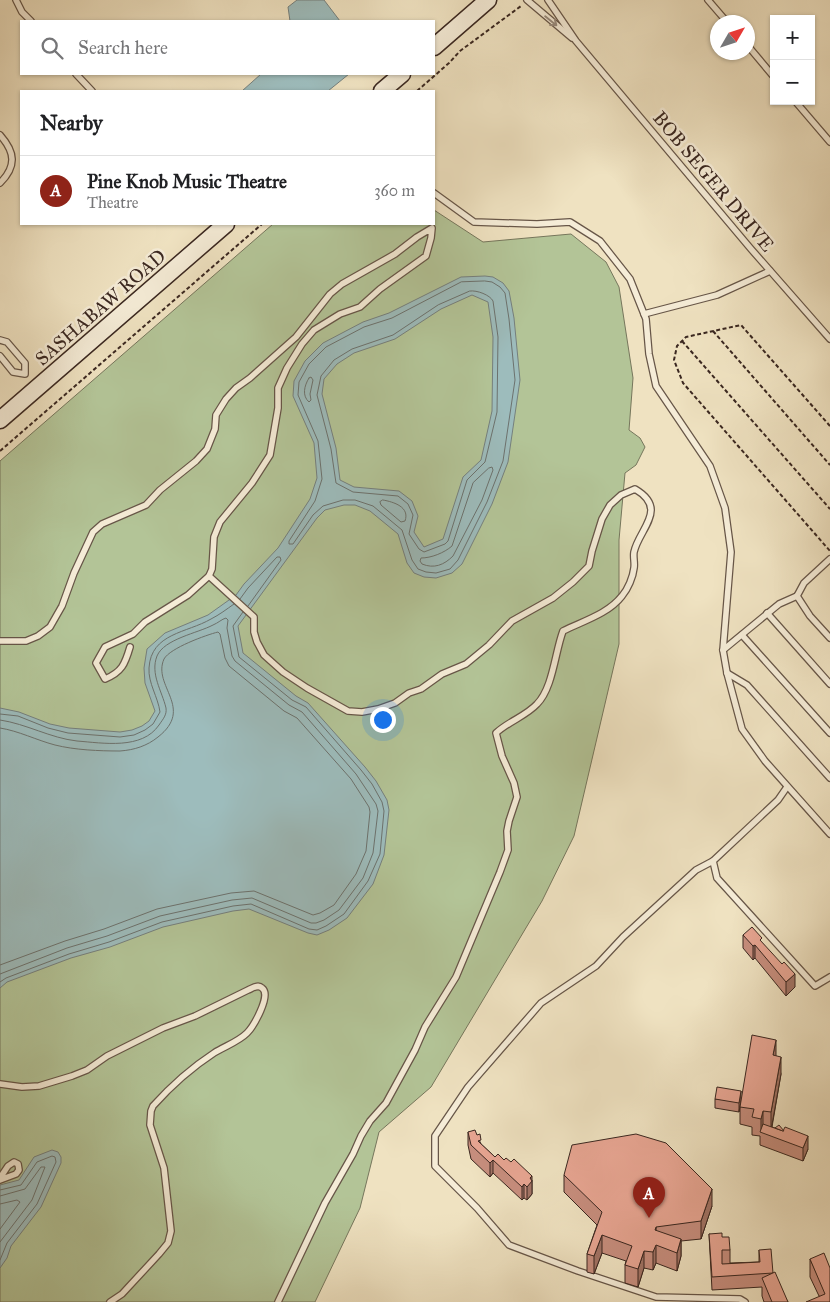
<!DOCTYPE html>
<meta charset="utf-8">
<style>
:root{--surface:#fff;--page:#f2f2f2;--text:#202124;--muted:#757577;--line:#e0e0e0;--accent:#8f2418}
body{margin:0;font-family:"IM FELL Great Primer",serif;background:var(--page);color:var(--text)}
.controls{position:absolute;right:15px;top:15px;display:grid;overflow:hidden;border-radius:0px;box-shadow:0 1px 4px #0004}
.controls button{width:45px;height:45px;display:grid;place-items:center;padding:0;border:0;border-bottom:1px solid var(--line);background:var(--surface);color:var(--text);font:25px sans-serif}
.compass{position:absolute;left:710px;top:15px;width:45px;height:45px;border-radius:50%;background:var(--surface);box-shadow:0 1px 4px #0004;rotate:51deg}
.you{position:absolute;left:382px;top:719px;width:18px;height:18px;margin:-12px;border:4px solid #fff;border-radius:50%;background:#1a73e8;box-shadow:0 0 0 8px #1a73e833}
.badge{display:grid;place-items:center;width:32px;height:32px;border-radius:50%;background:var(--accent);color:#fff;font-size:16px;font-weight:700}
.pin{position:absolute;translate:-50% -41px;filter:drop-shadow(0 1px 2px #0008)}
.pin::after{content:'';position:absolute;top:26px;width:18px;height:15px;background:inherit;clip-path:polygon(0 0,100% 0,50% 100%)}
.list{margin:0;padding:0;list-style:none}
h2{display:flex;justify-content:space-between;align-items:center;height:65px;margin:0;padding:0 20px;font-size:21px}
h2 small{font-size:16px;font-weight:400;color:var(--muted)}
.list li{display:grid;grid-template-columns:32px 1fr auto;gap:15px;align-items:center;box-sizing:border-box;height:70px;padding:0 20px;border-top:1px solid var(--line)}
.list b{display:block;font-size:19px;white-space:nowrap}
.list p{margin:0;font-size:16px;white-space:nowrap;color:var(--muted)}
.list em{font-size:16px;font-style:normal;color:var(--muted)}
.icon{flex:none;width:28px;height:28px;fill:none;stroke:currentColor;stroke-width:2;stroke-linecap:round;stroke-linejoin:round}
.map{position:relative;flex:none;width:830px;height:1302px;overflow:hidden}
.search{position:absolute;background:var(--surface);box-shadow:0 1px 4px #0004;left:20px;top:20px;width:415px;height:55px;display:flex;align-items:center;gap:12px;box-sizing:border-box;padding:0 18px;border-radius:0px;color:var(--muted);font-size:19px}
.panel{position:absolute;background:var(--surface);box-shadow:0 1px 4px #0004;left:20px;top:90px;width:415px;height:135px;border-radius:0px}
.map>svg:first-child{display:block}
.green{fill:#b3c497;stroke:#76765c}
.water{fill:#9dbcbc;stroke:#75807e;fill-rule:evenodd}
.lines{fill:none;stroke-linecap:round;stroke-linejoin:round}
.shore{stroke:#6c726e;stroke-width:1}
.service-casing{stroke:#675648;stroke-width:8}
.secondary-casing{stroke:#3a2720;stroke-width:19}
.path{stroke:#3a2720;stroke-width:2;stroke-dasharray:4 2.5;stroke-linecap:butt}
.service{stroke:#f5ecd7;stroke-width:5.5}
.secondary{stroke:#f5ecd7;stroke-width:16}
.wall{fill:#c78e7e;stroke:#3a2720}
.shaded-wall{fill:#a27466;stroke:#3a2720}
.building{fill:#e7a592;stroke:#3a2720}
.oneway{stroke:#988a7c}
.labels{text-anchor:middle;stroke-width:5;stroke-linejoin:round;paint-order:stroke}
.street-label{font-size:19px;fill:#3a2720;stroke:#f5ecd7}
</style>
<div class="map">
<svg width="830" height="1302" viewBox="0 0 830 1302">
<rect width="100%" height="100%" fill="#efe2c1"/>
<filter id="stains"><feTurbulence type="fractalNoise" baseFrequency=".004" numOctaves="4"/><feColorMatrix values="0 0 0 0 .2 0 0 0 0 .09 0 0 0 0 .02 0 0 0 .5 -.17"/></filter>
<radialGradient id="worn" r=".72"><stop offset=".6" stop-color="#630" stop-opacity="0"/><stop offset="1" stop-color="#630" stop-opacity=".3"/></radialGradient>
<path class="green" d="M434,210L483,242L571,234L606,262L619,287L633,378L629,430L640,438L645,447L636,465L625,473L619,540V644L574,836L542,901L431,1087L379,1132L360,1208L315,1302H0V461L273,224H434Z"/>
<g class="water">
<path d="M297,0H324L340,21H290L288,7Z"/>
<path d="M261,74H349L328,91H242Z"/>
<path d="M485,276L493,277L503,283L509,291L514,318L520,380L508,462L492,504L462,564L452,573L436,578L424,577L414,573L407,563L398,534L370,511L355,505H344L325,510L317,518L238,626L243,653L296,696L308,703L365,767L376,781L387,800L389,810L384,855L373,884L347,918L329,930L317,935L308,933L249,909L233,911L163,927L110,947L71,958L7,982L0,988V708L19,712L50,724L69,728L120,732L132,730L142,726L149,721L155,711L145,683L144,668L147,649L165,633L208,615L236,595L244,584L278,548L310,499L317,478L314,443L293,396L294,381L305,361L323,343L363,322L389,313L461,277ZM472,295L488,302L493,337L492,411L481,460L463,477L443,539L424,547L414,532L418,516L412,501L399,491L354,487L340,480L336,448L322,394L324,379L337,364L354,353L395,339L441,309Z"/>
<path d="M52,1150L58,1152L61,1157V1163L41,1207L11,1246L7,1258L0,1268V1185L19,1180L34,1157Z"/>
</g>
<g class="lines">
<g class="shore">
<path d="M485,281L492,282L500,287L505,293L509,319L515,380L503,461L487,502L458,560L450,569L436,573L426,572L418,569L412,560L402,530L373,506L355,500H343L323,506L313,515L293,544H289V541L315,501L322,479L318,441L298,395L299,382L309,364L326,347L364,327L392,318L461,282Z"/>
<path d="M470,291C477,290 490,295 493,301L498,337L497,412L485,462L467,480L448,541L445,544L424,552L419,549L409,534L413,515L408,504L398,496L353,492L336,483L331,449L317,395L321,376L334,360L352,349L393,335L438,305Z"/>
<path d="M309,378L311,377L313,380L310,394L311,400L309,402C302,396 304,386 309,378Z"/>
<path d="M489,468L492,467L493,470L482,500L453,556C444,565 434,569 422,564L420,561L421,558C431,558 444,553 452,546L473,483Z"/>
<path d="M383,500C394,502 410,507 405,521L401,522L381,505L380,502Z"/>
<path d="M240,599L248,588L277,557H280L281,560L248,606"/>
<path d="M0,714L18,716L48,728L68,733L120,737L134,735L145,730L153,724L160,712C158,697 148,683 149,668C151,633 187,633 211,619C219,615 227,609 234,604"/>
<path d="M0,720C27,724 50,738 77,741C103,743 142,750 159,725C163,719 167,715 166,708C162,691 150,674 157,656C164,639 198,633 213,625C218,623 222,619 226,618L228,620L227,628L232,656L235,661L289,705L302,712L356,774L376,804L378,811L373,853L363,878L339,910L324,920L316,923H311L252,898L232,900L160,916L107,936L67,948L0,974"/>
<path d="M0,728C19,731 36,740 55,745C75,750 99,751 120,751C134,750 147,746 158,737C195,708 152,686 164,659C170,648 206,635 218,632L220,634L225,658L229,666L284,711L297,718L351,779L369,807L370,812L366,851L356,874L334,905L320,913L313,915L254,891L231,893L157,909L104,929L65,941L0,965"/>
<path d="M0,982L6,978L69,954L109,942L162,922L233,906L251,904L309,929L317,930L326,926L344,914L368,881L380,854L384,811L382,802L372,784L361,770L306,707L292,700L239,657L233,626L243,612"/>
<path d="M0,1190L21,1185L37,1162L52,1156L55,1157L56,1162L37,1204L7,1243L0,1260"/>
<path d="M0,1196L25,1189L41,1167H45L32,1200L0,1242"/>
<path d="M0,1204L17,1200L20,1202L0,1229"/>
</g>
<defs>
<g id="service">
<path d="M16,0L22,12L31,21"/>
<path d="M527,0L572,38"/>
<path d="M548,0L576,41L751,249L830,339"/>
<path d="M708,0L727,22"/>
<path d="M748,46L774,77"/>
<path d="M76,74L92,91"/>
<path d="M795,101L830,142"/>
<path d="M0,135C15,152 17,166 0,183"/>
<path d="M434,193L474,222L537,224L570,222L600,241L630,279L646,319L649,354L656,386L710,466L725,508L731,552L723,650L727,673L742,729L765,761L830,834"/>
<path d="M644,314L717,295L770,271"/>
<path d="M0,340L7,342L25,363V374L13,372L0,356"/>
<path d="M830,559L804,583L797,596L810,616L830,638"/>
<path d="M209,576L254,617V632L257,642L264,655L283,672L307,688L348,711L362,712L378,709L395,703L409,693L421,689L442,674L466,664L489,645L512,621L553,598L573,582L589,566L592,551L602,519L610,505L621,495L635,489C669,509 639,529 634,552C633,557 635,563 634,568C633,577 628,589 622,596C608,614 583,621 563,631C555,652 553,688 537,704C526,716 509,721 496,733L502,756L514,783L517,797L509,821L507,831L508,850L500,872L456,977L425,1027L415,1050L386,1103L370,1121L361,1136L353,1154L325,1203L278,1302"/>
<path d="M767,613L830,684"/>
<path d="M742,635L830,733"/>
<path d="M0,641H26L38,636L50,627L62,606L74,573L93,532L102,524L146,505L160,490L196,461L207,449L215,429L216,415L226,399L236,388L250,378L296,337L330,294L342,284L395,254L417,237L432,228L431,238L426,256L380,289L360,307L340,314L314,330L302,344L287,368L278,388V408L270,455L252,483L220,522L214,537L212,569L209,576L188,595L145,622L133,634L105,647L96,663L105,679C122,672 125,664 130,647"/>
<path d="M723,650L779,604L797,596"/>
<path d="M727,673L747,685L830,778"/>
<path d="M787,787L778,800L713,861L717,878L815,986L830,977"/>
<path d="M713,861L696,870L623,937L596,966L541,1003L468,1087L435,1136V1166L477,1208L509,1245L578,1271L656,1297L740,1299L745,1302"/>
<path d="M0,1084L22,1087L39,1086L72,1076L87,1070L107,1056L163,1028L195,1016L248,990C253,988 258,984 262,988C272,995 253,1027 247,1033C238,1042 225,1046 214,1053C191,1068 171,1086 153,1106L151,1111L150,1125L164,1168L171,1231L168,1243L159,1254L122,1294L110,1302"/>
<path d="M0,1178L8,1166L14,1162L18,1164L19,1170L16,1174L0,1180"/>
</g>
<g id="secondary">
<path d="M434,47L488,0"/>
<path d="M382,91L402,74"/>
<path d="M0,420L226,224"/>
</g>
</defs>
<use href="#service" class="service-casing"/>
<use href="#secondary" class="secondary-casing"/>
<g class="path">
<path d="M417,91L449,63L460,51L521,6"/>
<path d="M713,331L830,465"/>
<path d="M682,341L830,509"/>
<path d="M830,426L741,325L686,337L677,346L674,360L683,383L830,551"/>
<path d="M0,451L262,224"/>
</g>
<use href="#service" class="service"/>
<use href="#secondary" class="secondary"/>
</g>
<g class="wall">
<path d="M743,935L762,943L795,987L786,996L755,958L753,960L743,948Z"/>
<path d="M776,1056L781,1074L772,1127L784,1131L808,1149L803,1161L760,1145V1136L752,1135V1127L740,1124V1107Z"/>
<path d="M715,1099L741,1100L739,1112L715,1108Z"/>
<path d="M468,1132L477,1135L481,1144L495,1157L504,1160L532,1180V1194L527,1200L524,1198L522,1200L493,1173L490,1177L471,1159L468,1145Z"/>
<path d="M564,1175L712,1206L701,1239L681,1241V1256L677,1271L656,1263L653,1270L644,1268L638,1287L625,1283V1265L626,1261L602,1253L594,1274L587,1272V1254L597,1225L564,1192Z"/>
<path d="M709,1234L722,1237L730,1250V1263L759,1262V1250L788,1302H764L762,1296V1287L712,1290Z"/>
<path d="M810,1259L830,1302L819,1296L810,1277Z"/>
</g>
<g class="shaded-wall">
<path d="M755,945V958L753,960V946Z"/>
<path d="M795,974V987L786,996V982Z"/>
<path d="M776,1040V1057L773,1055Z"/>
<path d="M781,1057V1074L771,1130V1112Z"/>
<path d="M741,1091V1100L739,1112V1103Z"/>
<path d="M763,1111V1128L761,1132V1119Z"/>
<path d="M808,1136V1149L803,1161V1148Z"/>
<path d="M493,1160V1173L490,1177V1163Z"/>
<path d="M532,1176V1194L527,1200V1187L530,1178Z"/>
<path d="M524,1184V1198L522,1200V1187Z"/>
<path d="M712,1189V1206L701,1239V1221Z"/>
<path d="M656,1227V1263L653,1270V1252Z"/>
<path d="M602,1235V1253L594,1274V1256Z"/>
<path d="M681,1239V1256L677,1271V1253Z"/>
<path d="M644,1251V1268L638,1287V1269Z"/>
</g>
<g class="building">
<path d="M752,927L762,938L760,940L782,964L784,962L795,974L786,982L755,945L753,946L743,935Z"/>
<path d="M752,1035L776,1040L773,1055L781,1057L771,1112L763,1111L761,1119L752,1117L754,1109L740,1107Z"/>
<path d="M717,1087L741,1091L739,1103L715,1099Z"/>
<path d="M763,1124L783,1131L785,1127L808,1136L803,1148L760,1132Z"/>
<path d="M779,1125L784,1131H783L775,1128Z"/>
<path d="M475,1130L477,1135L480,1134L481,1140L478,1141L495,1157L498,1154L504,1160L506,1158L511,1162L514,1159L532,1176L530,1178L532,1181L527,1187L524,1184L522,1187L493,1160L490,1163L471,1145L468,1132Z"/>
<path d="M636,1134L666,1143L712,1189L701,1221L656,1227L655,1230L681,1239L677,1253L656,1245L653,1252L644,1251L638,1269L625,1265L632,1246L602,1235L594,1256L587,1254L602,1212L564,1175L572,1145Z"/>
<path d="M722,1233V1237H729L730,1250H722V1264L760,1262L759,1250L771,1249L773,1273L712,1277L709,1234Z"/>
<path d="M824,1253L830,1268V1302H806L825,1294L810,1259Z"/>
<path d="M775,1272L788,1302H772L762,1278Z"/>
</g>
<defs><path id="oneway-shaft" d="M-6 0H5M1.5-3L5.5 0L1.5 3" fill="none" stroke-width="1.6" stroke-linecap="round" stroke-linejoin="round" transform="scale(1.25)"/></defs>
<use class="oneway" href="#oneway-shaft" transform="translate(551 21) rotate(39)"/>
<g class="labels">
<g class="street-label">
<text transform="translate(714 181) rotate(50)" y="7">BOB SEGER DRIVE</text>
<text transform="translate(100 307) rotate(-41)" y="7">SASHABAW ROAD</text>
</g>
</g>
<rect width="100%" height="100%" filter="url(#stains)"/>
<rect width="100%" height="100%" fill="url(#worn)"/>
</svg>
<div class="controls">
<button>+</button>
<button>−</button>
</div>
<svg class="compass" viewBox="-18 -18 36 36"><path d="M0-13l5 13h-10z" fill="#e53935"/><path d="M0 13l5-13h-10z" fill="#757577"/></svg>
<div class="you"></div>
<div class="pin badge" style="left:649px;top:1218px">A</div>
<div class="search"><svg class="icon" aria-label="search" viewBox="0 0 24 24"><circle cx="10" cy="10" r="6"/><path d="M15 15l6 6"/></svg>Search here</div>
<section class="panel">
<h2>Nearby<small></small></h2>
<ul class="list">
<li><span class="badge">A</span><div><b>Pine Knob Music Theatre</b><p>Theatre</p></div><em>360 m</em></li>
</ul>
</section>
</div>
